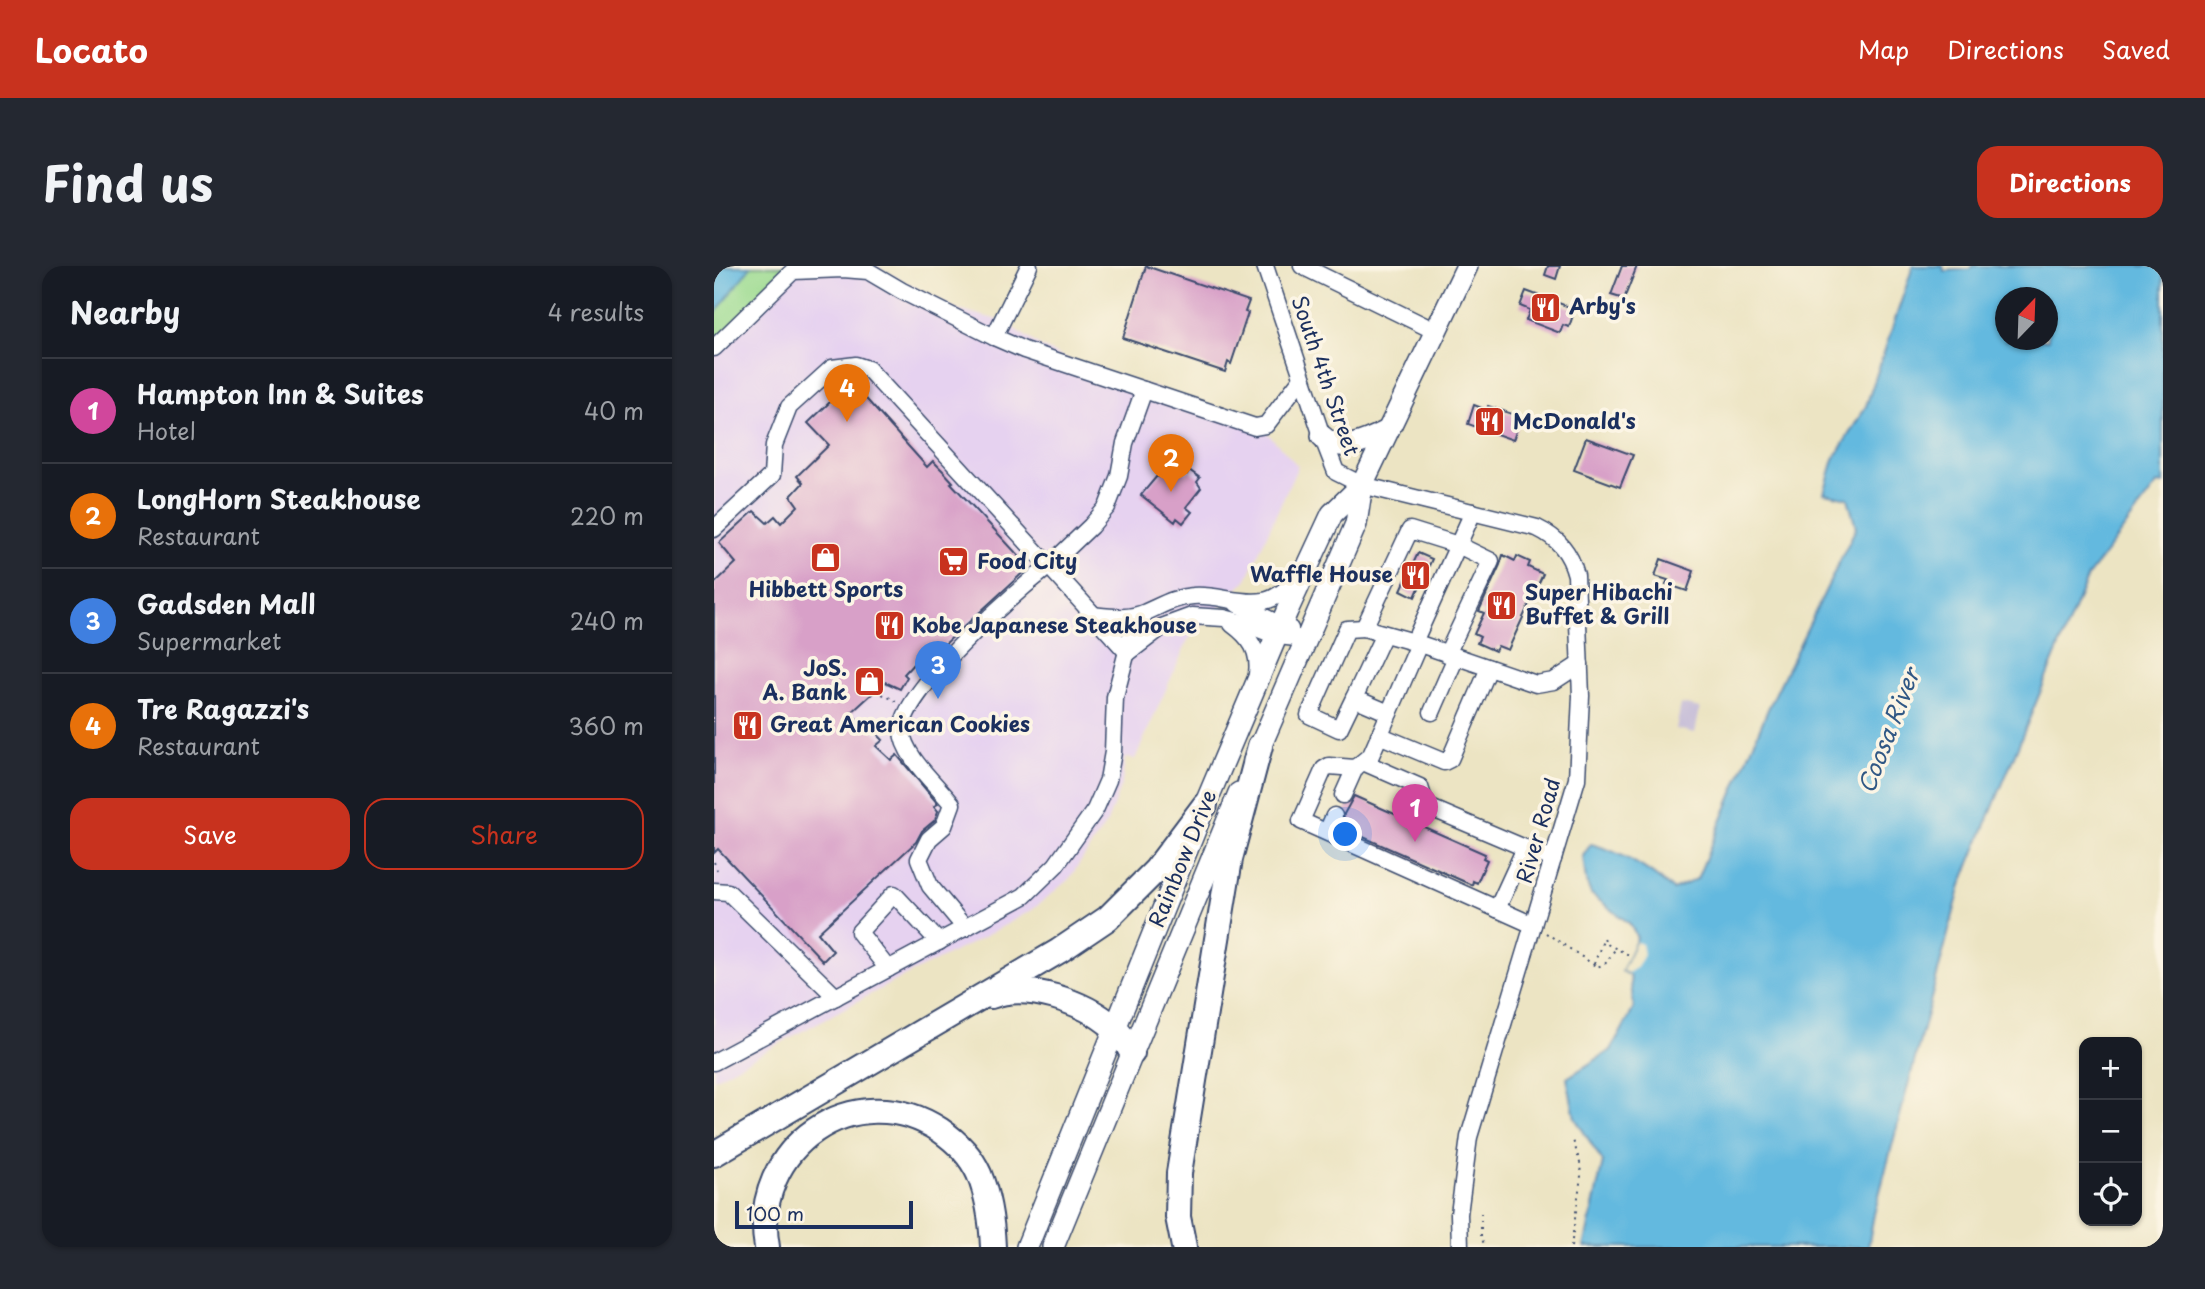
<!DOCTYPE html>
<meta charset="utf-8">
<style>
:root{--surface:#171b24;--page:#242831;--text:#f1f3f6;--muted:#9ea1a6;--line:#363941;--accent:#c8321e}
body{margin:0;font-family:"Playpen Sans",sans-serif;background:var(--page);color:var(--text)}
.controls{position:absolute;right:21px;bottom:21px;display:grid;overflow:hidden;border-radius:14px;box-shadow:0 2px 5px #0004}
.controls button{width:63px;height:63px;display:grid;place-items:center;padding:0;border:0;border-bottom:2px solid var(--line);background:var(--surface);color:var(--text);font:35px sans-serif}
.compass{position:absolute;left:1281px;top:21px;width:63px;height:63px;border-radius:50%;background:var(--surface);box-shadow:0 2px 5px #0004;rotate:23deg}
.scale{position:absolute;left:21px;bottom:18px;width:178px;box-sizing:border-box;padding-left:7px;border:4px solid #1b2f5e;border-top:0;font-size:19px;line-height:24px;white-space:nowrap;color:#1b2f5e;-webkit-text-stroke:5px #fcf5e5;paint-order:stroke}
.you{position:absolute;left:632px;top:569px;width:24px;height:24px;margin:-18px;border:5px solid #fff;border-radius:50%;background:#1a73e8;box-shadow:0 0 0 10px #1a73e833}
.badge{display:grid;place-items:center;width:46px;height:46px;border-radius:50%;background:var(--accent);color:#fff;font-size:23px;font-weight:700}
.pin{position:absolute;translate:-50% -58px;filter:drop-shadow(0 2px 4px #0008)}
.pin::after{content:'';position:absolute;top:37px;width:24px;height:21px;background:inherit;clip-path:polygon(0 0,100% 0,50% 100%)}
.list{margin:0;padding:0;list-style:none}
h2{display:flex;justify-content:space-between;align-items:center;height:91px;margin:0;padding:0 28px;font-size:30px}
h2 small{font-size:23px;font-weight:400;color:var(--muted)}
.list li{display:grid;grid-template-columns:46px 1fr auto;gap:21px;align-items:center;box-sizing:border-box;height:105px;padding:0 28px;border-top:2px solid var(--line)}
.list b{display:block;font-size:26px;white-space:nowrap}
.list p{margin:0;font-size:23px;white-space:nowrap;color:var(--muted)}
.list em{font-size:23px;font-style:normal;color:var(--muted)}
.actions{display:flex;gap:14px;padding:21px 28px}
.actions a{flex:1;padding:16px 0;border:2px solid var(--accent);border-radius:21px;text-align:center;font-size:24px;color:var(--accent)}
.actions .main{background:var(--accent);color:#fff}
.icon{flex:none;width:38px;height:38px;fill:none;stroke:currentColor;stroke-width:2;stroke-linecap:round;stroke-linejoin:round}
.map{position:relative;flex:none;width:1449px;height:981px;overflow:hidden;border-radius:21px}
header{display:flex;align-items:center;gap:42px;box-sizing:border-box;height:98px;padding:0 35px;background:var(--accent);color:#fff}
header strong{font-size:33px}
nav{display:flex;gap:38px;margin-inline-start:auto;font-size:24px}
.intro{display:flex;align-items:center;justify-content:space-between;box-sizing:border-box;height:168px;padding:0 42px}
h1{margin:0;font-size:49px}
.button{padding:18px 32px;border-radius:21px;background:var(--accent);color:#fff;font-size:24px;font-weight:700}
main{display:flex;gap:42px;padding:0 42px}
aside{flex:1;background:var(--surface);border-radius:21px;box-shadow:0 2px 5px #0004}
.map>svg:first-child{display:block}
.built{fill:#e6d2f0}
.industrial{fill:#c8bfd8}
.green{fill:#9cdb91;stroke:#5c8578;stroke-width:2}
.water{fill:#63b9df;stroke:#3f749e;stroke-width:2;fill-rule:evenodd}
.pier{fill:#ece4c3}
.building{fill:#d8a0c8}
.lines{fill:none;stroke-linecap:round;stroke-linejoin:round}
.minor-casing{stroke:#3a4a6d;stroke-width:19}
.major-casing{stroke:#3a4a6d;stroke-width:24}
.highway-casing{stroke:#3a4a6d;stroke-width:28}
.path{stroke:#3a4a6d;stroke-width:2;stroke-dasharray:2 5;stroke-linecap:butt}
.minor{stroke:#fff;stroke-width:16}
.major{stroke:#fff;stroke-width:21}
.highway{stroke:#fff;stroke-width:24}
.labels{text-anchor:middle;stroke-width:7;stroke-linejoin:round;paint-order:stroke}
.poi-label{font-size:21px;font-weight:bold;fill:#1b2f5e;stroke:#fcf5e5;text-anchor:start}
.street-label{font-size:21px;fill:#1b2f5e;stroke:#fcf5e5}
.water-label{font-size:23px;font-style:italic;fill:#315885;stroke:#fcf5e5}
</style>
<header>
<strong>Locato</strong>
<nav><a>Map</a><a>Directions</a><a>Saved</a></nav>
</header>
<div class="intro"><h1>Find us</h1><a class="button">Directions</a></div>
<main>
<aside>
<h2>Nearby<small>4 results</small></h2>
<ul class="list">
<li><span class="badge" style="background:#d1479c">1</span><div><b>Hampton Inn &amp; Suites</b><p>Hotel</p></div><em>40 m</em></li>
<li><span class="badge" style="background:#e8710a">2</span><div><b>LongHorn Steakhouse</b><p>Restaurant</p></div><em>220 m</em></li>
<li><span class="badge" style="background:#3f7fe0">3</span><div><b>Gadsden Mall</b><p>Supermarket</p></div><em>240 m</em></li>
<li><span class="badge" style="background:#e8710a">4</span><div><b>Tre Ragazzi's</b><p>Restaurant</p></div><em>360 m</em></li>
</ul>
<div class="actions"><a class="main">Save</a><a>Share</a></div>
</aside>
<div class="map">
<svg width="1449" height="981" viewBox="0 0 1449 981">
<rect width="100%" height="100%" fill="#fcf5e5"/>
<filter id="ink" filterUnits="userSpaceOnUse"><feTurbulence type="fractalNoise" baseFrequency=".0143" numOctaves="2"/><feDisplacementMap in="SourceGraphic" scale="14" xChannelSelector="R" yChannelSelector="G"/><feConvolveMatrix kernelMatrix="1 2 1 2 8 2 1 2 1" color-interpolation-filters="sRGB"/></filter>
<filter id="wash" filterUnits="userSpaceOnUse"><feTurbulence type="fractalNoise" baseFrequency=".00686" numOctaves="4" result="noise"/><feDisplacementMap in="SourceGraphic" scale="28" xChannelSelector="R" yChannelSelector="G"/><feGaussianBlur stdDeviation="1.57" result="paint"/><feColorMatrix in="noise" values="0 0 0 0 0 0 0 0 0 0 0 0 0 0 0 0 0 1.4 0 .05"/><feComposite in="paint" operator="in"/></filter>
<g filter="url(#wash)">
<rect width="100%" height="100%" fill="#ece4c3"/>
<path class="built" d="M71,0H162L240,42L291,56L327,81L353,93L542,155L584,200L533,313L474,374L421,493L411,492L408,516L393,556L355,613L318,644L266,673L179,716L0,813V70Z"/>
<path class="industrial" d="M967,438L986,442L981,467L962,463Z"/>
<path class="green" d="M0,0H84L0,80Z"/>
<g class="water">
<path d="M0,0H37L0,49Z"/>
<path d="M1199,0H1229L1230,5L1256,3L1258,0H1449V218L1444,217L1374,310L1247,619L1160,948L1154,981H870L889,896L861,852L853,812L897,784L920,742L916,710L908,705L923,672L916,658L877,628L872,615L869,590L877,578C907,586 936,604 959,624L983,613L1054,443L1142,262L1134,232L1110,227L1120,193L1152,140ZM1292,32H1334V74H1292Z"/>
</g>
<path class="pier" d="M922,676L928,678L930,689L922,702L914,707L908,705Z"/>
<g id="blocks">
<g class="building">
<path d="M432,0L535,35L531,46L534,47L517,98L514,96L511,106L409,72Z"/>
<path d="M834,0H846L842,13L831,9Z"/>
<path d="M908,0H923L910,33L897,29Z"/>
<path d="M812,25L861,43L855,61L849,59L846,67L812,54L816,44L806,40Z"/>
<path d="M137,116L213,201L219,195L229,205L239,216L237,217L315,301L219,389L215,384L201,396L190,408L193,411L186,423L171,416L137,447L150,461L153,458L169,474L162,480L177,494L183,489L188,495L224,538L220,540L224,545L221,554L208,565L202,576L104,667L119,685L109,695L4,583L0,587V318L22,297L5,277L40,245L53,257L61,250L67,257L84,240L77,230L89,217L83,210L115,179L94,157Z"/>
<path d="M760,139L773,144L774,140L807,151L799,174L754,158Z"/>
<path d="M872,172L919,189L906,221L860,204Z"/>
<path d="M459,198L473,208L475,204L486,212L483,216L487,222L472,241L478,246L469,257L463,252L461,256L427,229L443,210L445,211L450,204L452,206Z"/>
<path d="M704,287L718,293L701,331L687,324Z"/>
<path d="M789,289L801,295L803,290L816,296L814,301L829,308L794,384L784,380L781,385L763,377L766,371L760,368L770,347L765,345L786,299Z"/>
<path d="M947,293L980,305L973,325L952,318L954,314L941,310Z"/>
<path d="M640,530L771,588L769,592L773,594L763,617L759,615L758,619L631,563L634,557L629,555L630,548Z"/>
</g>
</g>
</g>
<g filter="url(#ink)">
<use href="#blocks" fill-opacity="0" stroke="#3a4a6d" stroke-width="2"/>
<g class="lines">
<defs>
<g id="minor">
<path d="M551,0L608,170L622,206L648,219L823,262C844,272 856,286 862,309L867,430L863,513L755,871L745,948L746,981"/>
<path d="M588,0L721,65"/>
<path d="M280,71L315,0"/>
<path d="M0,82L79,5L129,3L154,5L188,25L280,71L310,84L430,124L411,177L405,210L393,241L377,260L335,300L414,387"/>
<path d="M430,124L541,161L552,159L588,112"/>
<path d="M759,246L700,376L822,418L840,415L866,398"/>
<path d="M0,263L58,209L60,179L75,141L118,102L142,99L154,103L335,300C302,326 190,423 188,463C187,488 223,519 238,538L230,560L215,573L205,593L216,620L251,662"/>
<path d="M523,338L576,363"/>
<path d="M378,349C396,351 415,354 432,346C448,339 461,331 479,330C503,328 525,339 550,335C563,333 576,320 586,311"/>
<path d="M518,358C537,372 546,385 543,409"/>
<path d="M650,362L633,363L595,449L625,463L640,432L675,447"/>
<path d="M700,376L650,362L696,264L744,279L777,295L733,388"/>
<path d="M705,378L657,489L641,502L615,500L610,503L587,555L819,659"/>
<path d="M414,387L448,361L478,350L510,352L529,357L563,370L593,373"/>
<path d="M640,432L670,368"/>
<path d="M718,446L742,391"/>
<path d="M665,469L730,496L736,493L775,402"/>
<path d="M649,496L706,521L712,540L811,582"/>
<path d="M629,529L641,502"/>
<path d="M613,566L620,550"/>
<path d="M0,625L14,626L122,731"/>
<path d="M783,643L811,582L839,593"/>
<path d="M174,703L145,666L180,628L225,676"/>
<path d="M0,796L310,630L342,599L381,544L394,514L399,486L401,431L417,370L431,347"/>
</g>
<g id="major">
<path d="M608,170C626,189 653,175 673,165"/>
<path d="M540,495L642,258L648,219L753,0"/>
<path d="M313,981L491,539L573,345L618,248L648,219"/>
<path d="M339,981L525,527"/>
</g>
<g id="highway">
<path d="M277,730C313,716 371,736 399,761C408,768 413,777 418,787"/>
<path d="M0,888L345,685L394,652L442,604L491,539"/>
<path d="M53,981C35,882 141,808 226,864C242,875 257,890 265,908C274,930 278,957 279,981"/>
<path d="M470,981L464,951L465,907L516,593L546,480"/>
</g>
</defs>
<use href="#minor" class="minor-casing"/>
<use href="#major" class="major-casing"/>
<use href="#highway" class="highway-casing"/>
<g class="path">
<path d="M208,390L212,397"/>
<path d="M162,425L182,435"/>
<path d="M0,596L3,604"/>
<path d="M832,667L883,701L891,698L902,682"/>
<path d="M880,698L890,672L893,678L915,689"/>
<path d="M767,947V970L771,981"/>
<path d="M857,981L867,910L866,897L859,874"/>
</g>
<use href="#minor" class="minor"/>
<use href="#major" class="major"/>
<use href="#highway" class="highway"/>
</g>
</g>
<defs>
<symbol id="restaurant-square" viewBox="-11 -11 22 22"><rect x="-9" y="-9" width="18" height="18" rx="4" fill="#c8321e" stroke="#fcf5e5"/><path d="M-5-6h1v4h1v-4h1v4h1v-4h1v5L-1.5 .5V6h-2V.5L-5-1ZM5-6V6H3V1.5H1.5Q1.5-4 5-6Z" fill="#fff"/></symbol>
<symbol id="shop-square" viewBox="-11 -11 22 22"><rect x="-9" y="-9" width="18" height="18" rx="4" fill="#c8321e" stroke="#fcf5e5"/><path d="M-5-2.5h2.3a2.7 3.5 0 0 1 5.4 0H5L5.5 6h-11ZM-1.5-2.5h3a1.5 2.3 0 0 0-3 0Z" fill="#fff"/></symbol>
<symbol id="supermarket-square" viewBox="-11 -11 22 22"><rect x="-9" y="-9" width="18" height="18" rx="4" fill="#c8321e" stroke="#fcf5e5"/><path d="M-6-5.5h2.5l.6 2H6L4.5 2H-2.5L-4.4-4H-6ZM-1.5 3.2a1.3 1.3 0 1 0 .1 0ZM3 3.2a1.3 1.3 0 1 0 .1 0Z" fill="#fff"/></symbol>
</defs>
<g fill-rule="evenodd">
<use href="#restaurant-square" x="814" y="24" width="35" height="35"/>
<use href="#restaurant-square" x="758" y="138" width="35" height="35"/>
<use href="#shop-square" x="94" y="274" width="35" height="35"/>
<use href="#supermarket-square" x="222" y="278" width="35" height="35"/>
<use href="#restaurant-square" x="684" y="292" width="35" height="35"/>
<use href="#restaurant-square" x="770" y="322" width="35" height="35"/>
<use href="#restaurant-square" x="158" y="342" width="35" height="35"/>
<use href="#shop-square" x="138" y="398" width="35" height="35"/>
<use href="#restaurant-square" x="16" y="442" width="35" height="35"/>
</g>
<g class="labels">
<g class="poi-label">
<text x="855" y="48">Arby's</text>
<text x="799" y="163">McDonald's</text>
<text x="263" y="303">Food City</text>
<text x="679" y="316" text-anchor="end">Waffle House</text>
<text x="112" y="331" text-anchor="middle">Hibbett Sports</text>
<text x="811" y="334">Super Hibachi<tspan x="811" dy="24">Buffet &amp; Grill</tspan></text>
<text x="198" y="367">Kobe Japanese Steakhouse</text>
<text x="133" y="410" text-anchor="end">JoS.<tspan x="133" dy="24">A. Bank</tspan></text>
<text x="56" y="466">Great American Cookies</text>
</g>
<g class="street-label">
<text transform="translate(611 110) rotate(71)" y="7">South 4th Street</text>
<text transform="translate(825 565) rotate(-74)" y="7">River Road</text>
<text transform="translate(469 593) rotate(-68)" y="7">Rainbow Drive</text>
</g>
<g class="water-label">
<text transform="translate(1175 465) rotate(-69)" y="8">Coosa River</text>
</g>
</g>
</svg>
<div class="controls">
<button>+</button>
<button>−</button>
<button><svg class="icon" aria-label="locate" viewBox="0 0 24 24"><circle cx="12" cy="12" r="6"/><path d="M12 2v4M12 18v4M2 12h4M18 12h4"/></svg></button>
</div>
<svg class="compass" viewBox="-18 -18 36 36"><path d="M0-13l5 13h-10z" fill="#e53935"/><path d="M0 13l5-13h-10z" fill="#9ea1a6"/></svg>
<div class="scale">100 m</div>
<div class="you"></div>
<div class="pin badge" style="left:701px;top:576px;background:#d1479c">1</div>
<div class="pin badge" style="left:457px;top:226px;background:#e8710a">2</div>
<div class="pin badge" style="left:224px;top:433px;background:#3f7fe0">3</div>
<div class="pin badge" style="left:133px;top:156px;background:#e8710a">4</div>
</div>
</main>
